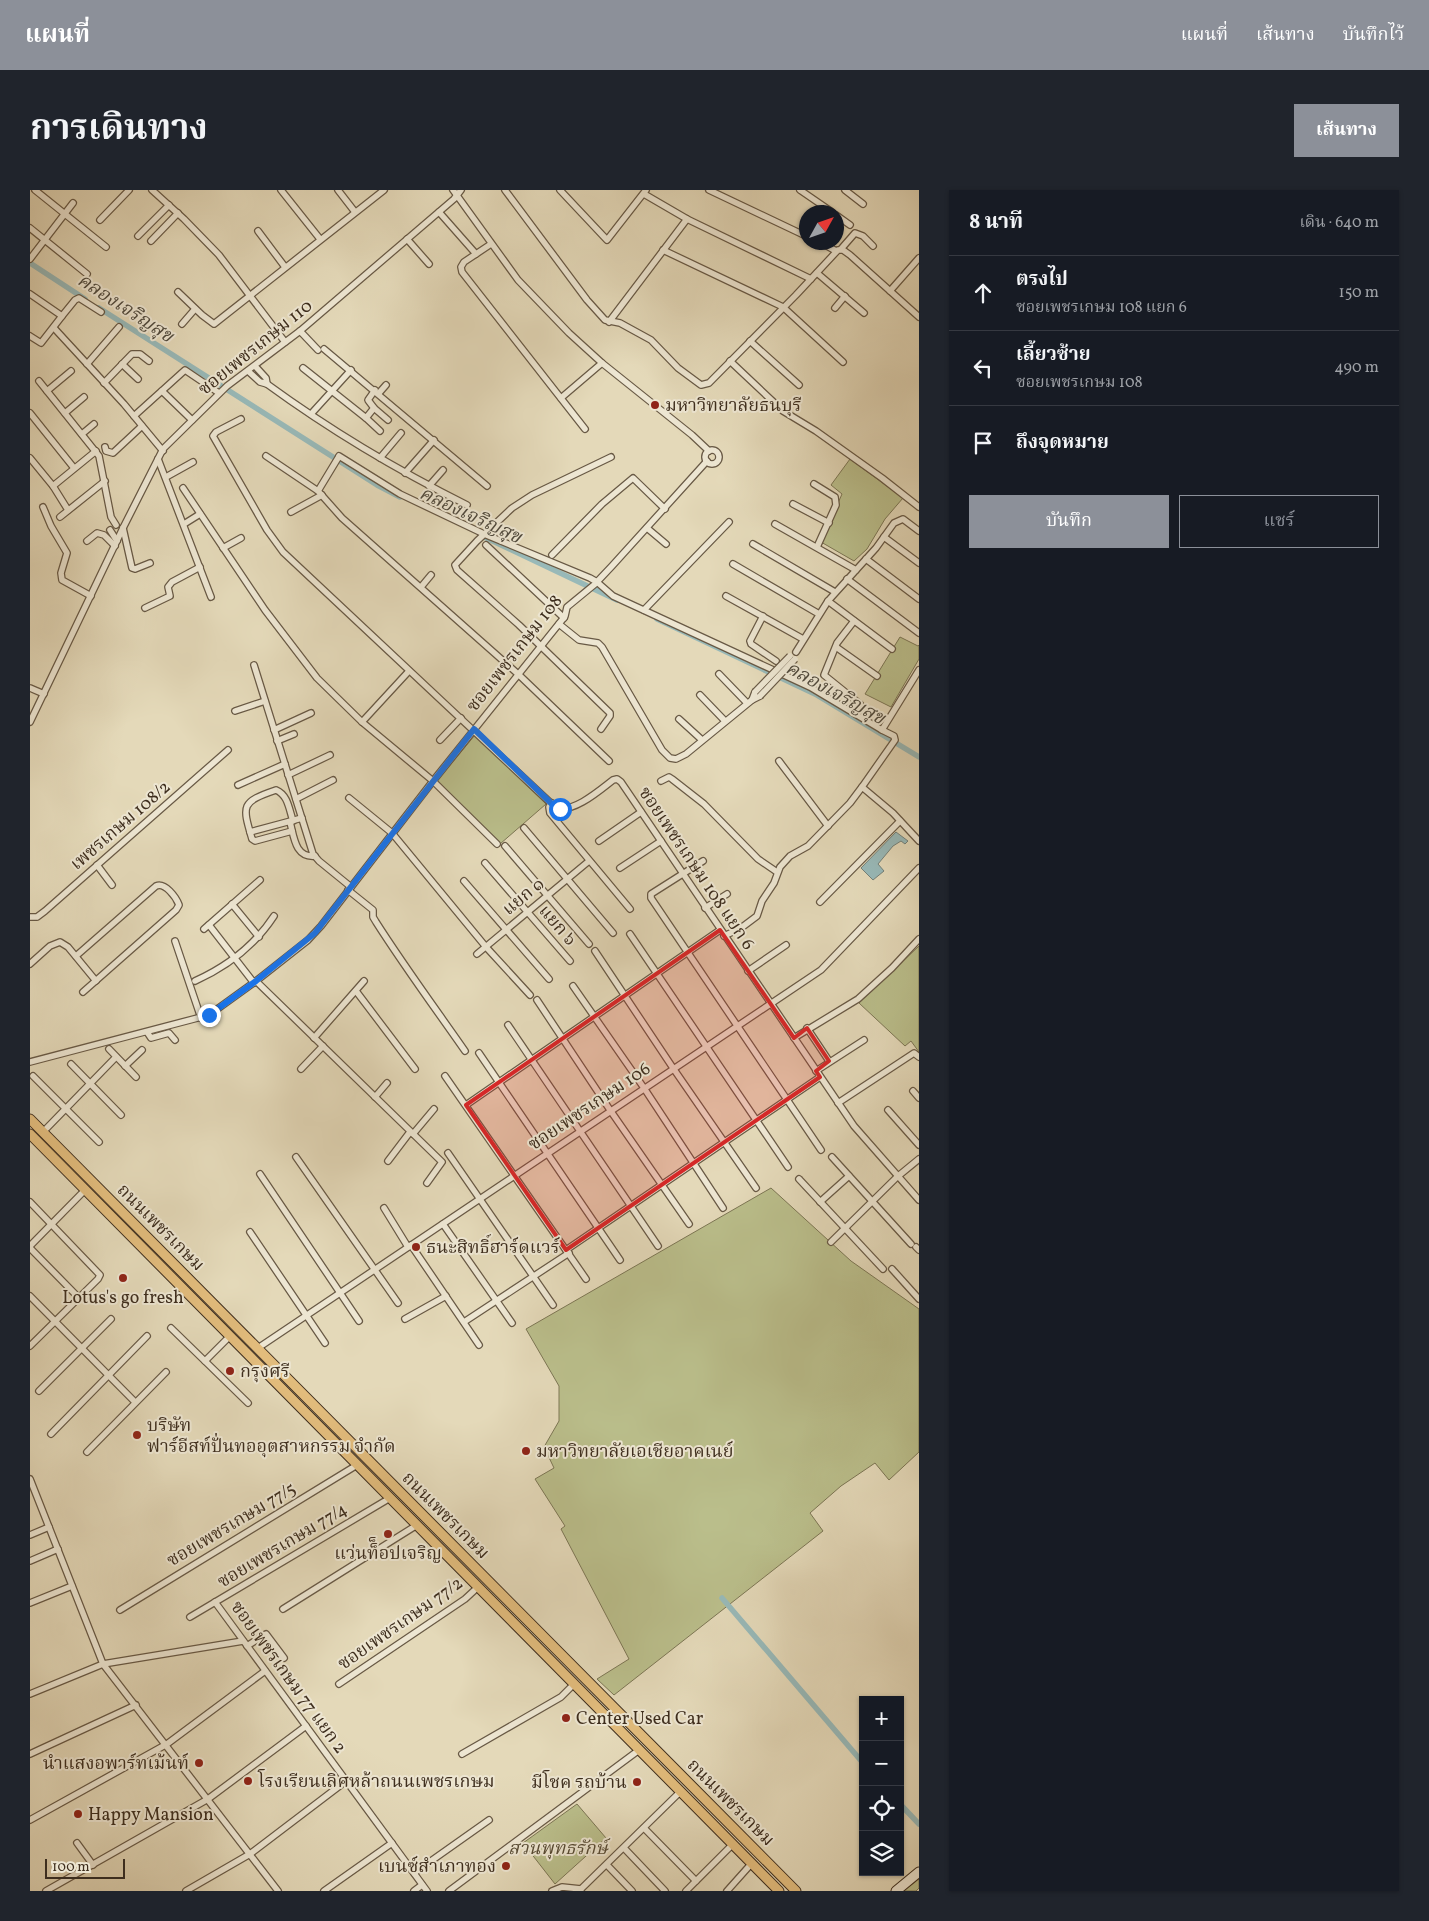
<!DOCTYPE html>
<html lang="th">
<meta charset="utf-8">
<style>
:root{--surface:#171b24;--page:#20242c;--text:#f1f3f6;--muted:#9ea1a6;--line:#363941;--accent:#8c9099}
body{margin:0;font-family:Vollkorn,"Noto Serif Thai",serif;background:var(--page);color:var(--text)}
.controls{position:absolute;right:15px;bottom:15px;display:grid;overflow:hidden;border-radius:0px;box-shadow:0 1px 4px #0004}
.controls button{width:45px;height:45px;display:grid;place-items:center;padding:0;border:0;border-bottom:1px solid var(--line);background:var(--surface);color:var(--text);font:25px sans-serif}
.compass{position:absolute;left:769px;top:15px;width:45px;height:45px;border-radius:50%;background:var(--surface);box-shadow:0 1px 4px #0004;rotate:50deg}
.scale{position:absolute;left:15px;bottom:12px;width:80px;box-sizing:border-box;padding-left:5px;border:2px solid #3e2e1e;border-top:0;font-size:14px;line-height:18px;white-space:nowrap;color:#3e2e1e;-webkit-text-stroke:4px #ede6d2;paint-order:stroke}
.stop{position:absolute;width:15px;height:15px;margin:-11px;border:4px solid #1a73e8;border-radius:50%;background:#fff}
.stop.end{background:#1a73e8;border-color:#fff;box-shadow:0 1px 5px #0008}
.list{margin:0;padding:0;list-style:none}
h2{display:flex;justify-content:space-between;align-items:center;height:65px;margin:0;padding:0 20px;font-size:21px}
h2 small{font-size:16px;font-weight:400;color:var(--muted)}
.list li{display:grid;grid-template-columns:32px 1fr auto;gap:15px;align-items:center;box-sizing:border-box;height:75px;padding:0 20px;border-top:1px solid var(--line)}
.list b{display:block;font-size:19px;white-space:nowrap}
.list p{margin:0;font-size:16px;white-space:nowrap;color:var(--muted)}
.list em{font-size:16px;font-style:normal;color:var(--muted)}
.actions{display:flex;gap:10px;padding:15px 20px}
.actions a{flex:1;padding:11px 0;border:1px solid var(--accent);border-radius:0px;text-align:center;font-size:18px;color:var(--accent)}
.actions .main{background:var(--accent);color:#fff}
.icon{flex:none;width:28px;height:28px;fill:none;stroke:currentColor;stroke-width:2;stroke-linecap:round;stroke-linejoin:round}
.map{position:relative;flex:none;width:889px;height:1701px;overflow:hidden;border-radius:0px}
header{display:flex;align-items:center;gap:30px;box-sizing:border-box;height:70px;padding:0 25px;background:var(--accent);color:#fff}
header strong{font-size:24px}
nav{display:flex;gap:28px;margin-inline-start:auto;font-size:18px}
.intro{display:flex;align-items:center;justify-content:space-between;box-sizing:border-box;height:120px;padding:0 30px}
h1{margin:0;font-size:35px}
.button{padding:12px 22px;border-radius:0px;background:var(--accent);color:#fff;font-size:18px;font-weight:700}
main{display:flex;gap:30px;padding:0 30px}
aside{flex:1;background:var(--surface);border-radius:0px;box-shadow:0 1px 4px #0004}
.map>svg:first-child{display:block}
.green{fill:#babe8b;stroke:#7c7654}
.water{fill:#98b9b8;stroke:#74817a}
.lines{fill:none;stroke-linecap:round;stroke-linejoin:round}
.canal{stroke:#98b9b8;stroke-width:5.5}
.street-casing{stroke:#685945;stroke-width:8}
.secondary-casing{stroke:#3e2e1e;stroke-width:11}
.primary-casing{stroke:#3e2e1e;stroke-width:11}
.street{stroke:#ede6d2;stroke-width:5.5}
.secondary{stroke:#ede6d2;stroke-width:9}
.primary{stroke:#e2bc7c;stroke-width:9}
.street-bridge-casing{stroke:#685945;stroke-width:8;stroke-linecap:butt}
.street-bridge{stroke:#ede6d2;stroke-width:5.5}
.route{stroke:#1a73e8;stroke-width:6}
.marked{fill:#d62828;fill-opacity:0.2;stroke:#d62828;stroke-width:4;stroke-linejoin:round}
.poi-dot{fill:#8f2418;stroke:#ede6d2;stroke-width:2}
.labels{text-anchor:middle;stroke-width:4;stroke-linejoin:round;paint-order:stroke}
.street-label{font-size:18px;fill:#3e2e1e;stroke:#ede6d2}
.poi-label{font-size:18px;fill:#3e2e1e;stroke:#ede6d2;text-anchor:start}
.park-label{font-size:18px;font-style:italic;fill:#574b34;stroke:#ede6d2}
.water-label{font-size:19px;font-style:italic;fill:#504a3d;stroke:#ede6d2}
</style>
<header>
<strong>แผนที่</strong>
<nav><a>แผนที่</a><a>เส้นทาง</a><a>บันทึกไว้</a></nav>
</header>
<div class="intro"><h1>การเดินทาง</h1><a class="button">เส้นทาง</a></div>
<main>
<div class="map">
<svg width="889" height="1701" viewBox="0 0 889 1701">
<rect width="100%" height="100%" fill="#e4d9b9"/>
<filter id="stains"><feTurbulence type="fractalNoise" baseFrequency=".004" numOctaves="4"/><feColorMatrix values="0 0 0 0 .2 0 0 0 0 .09 0 0 0 0 .02 0 0 0 .5 -.17"/></filter>
<radialGradient id="worn" r=".72"><stop offset=".6" stop-color="#630" stop-opacity="0"/><stop offset="1" stop-color="#630" stop-opacity=".3"/></radialGradient>
<g class="green">
<path d="M820,269L873,308L855,329L837,359L824,371L791,352L812,304L801,295Z"/>
<path d="M870,447L888,456L889,455V469L861,517L835,504Z"/>
<path d="M445,545L516,614L470,654L407,591Z"/>
<path d="M889,756V862L881,851L875,856L829,813Z"/>
<path d="M741,998L821,1071L889,1119V1262L859,1290L845,1273L811,1296L780,1323L793,1341L584,1505L567,1489L599,1469L531,1339L535,1336L505,1289L524,1278L514,1257L529,1231V1196L496,1139Z"/>
<path d="M547,1614L576,1648L525,1694L493,1653Z"/>
<path d="M889,1687V1698L886,1701H872Z"/>
</g>
<path class="water" d="M866,642L878,651L875,654L871,651L863,656L848,674L854,681L843,690L831,678Z"/>
<g class="lines">
<g class="canal">
<path d="M0,73L55,109"/>
<path d="M69,118L347,295L370,307"/>
<path d="M450,345L587,410"/>
<path d="M627,429L785,504L889,567"/>
<path d="M692,1408L833,1573"/>
<path d="M870,1614L889,1634"/>
</g>
<defs>
<g id="street">
<path d="M5,0L76,57"/>
<path d="M122,0L154,29L189,65L255,152"/>
<path d="M251,0L290,49"/>
<path d="M308,0L325,22"/>
<path d="M423,0L488,90L539,143L572,173L662,245L679,261"/>
<path d="M475,0L557,110L575,130L590,133L621,150L648,178L671,195L679,193L766,105L808,60H813L820,65L889,127"/>
<path d="M530,0L577,50L616,0"/>
<path d="M679,0L776,46"/>
<path d="M770,0L802,22"/>
<path d="M815,0L833,14"/>
<path d="M614,4L657,29L781,89"/>
<path d="M409,22L446,64"/>
<path d="M806,25L820,35"/>
<path d="M70,30L99,0"/>
<path d="M0,38L57,84"/>
<path d="M228,41L255,77"/>
<path d="M108,46L139,15"/>
<path d="M377,49L399,74"/>
<path d="M121,51L148,23"/>
<path d="M790,52L806,61"/>
<path d="M461,54L434,72L431,77L432,82L555,239"/>
<path d="M811,59L825,43L833,46L843,56"/>
<path d="M633,60L753,117L813,172"/>
<path d="M0,69L43,13"/>
<path d="M787,83L834,123"/>
<path d="M860,101L889,68"/>
<path d="M148,102L172,125L184,134L354,0"/>
<path d="M0,104L32,126L11,153L0,146"/>
<path d="M805,118L815,106"/>
<path d="M32,126L45,110L49,108L71,122"/>
<path d="M579,132L657,29"/>
<path d="M152,134L165,119"/>
<path d="M24,138L94,214L133,261"/>
<path d="M270,141L288,160"/>
<path d="M720,151L769,195"/>
<path d="M294,159L457,296"/>
<path d="M700,171L753,221L786,241L852,288L889,317"/>
<path d="M57,174L89,137"/>
<path d="M92,174L108,189"/>
<path d="M273,178L336,228L344,218L338,210L345,200"/>
<path d="M218,181L230,192L237,194L236,188L225,176"/>
<path d="M9,191L69,266L81,327L86,335"/>
<path d="M74,193L102,164H110L119,171"/>
<path d="M237,194C300,240 367,280 437,315"/>
<path d="M17,201L41,181"/>
<path d="M132,201L162,230"/>
<path d="M349,203L356,195"/>
<path d="M531,208L572,173"/>
<path d="M344,218L358,230"/>
<path d="M0,223L44,278"/>
<path d="M35,223L54,207"/>
<path d="M281,224L321,180"/>
<path d="M104,226L155,180L189,203"/>
<path d="M336,228L350,241"/>
<path d="M211,229L186,242L183,246L237,340L253,362L526,618C544,623 570,600 583,590L587,589L591,592L824,936L889,1010"/>
<path d="M52,244L64,234"/>
<path d="M75,257L76,261L83,263L112,236"/>
<circle cx="682" cy="267" r="7"/>
<path d="M236,266L288,301L312,328L488,484L579,571"/>
<path d="M309,266L370,304L454,344L560,388L567,392L583,406L780,497L852,540"/>
<path d="M0,268L23,296L38,320"/>
<path d="M350,268L371,243"/>
<path d="M128,269L181,407"/>
<path d="M375,283L404,250"/>
<path d="M136,287L163,272"/>
<path d="M784,294L805,307L806,315L787,357"/>
<path d="M23,296L66,261"/>
<path d="M399,296L413,280"/>
<path d="M153,298L235,420L287,488L332,532L403,591L467,654"/>
<path d="M288,301L308,268"/>
<path d="M763,314L799,333"/>
<path d="M13,317L21,336L37,363L31,383L32,390L61,406"/>
<path d="M261,322L292,305"/>
<path d="M30,327L75,291"/>
<path d="M154,334L170,324"/>
<path d="M745,334L826,380"/>
<path d="M93,338L102,378L105,379L120,373"/>
<path d="M617,338L636,354"/>
<path d="M80,340L87,351"/>
<path d="M854,347L889,373"/>
<path d="M57,351L67,343L74,345L85,356"/>
<path d="M723,354L805,402"/>
<path d="M456,355L534,428"/>
<path d="M193,358L211,348"/>
<path d="M522,365L572,314L603,288L635,319"/>
<path d="M836,369L889,409"/>
<path d="M703,374L789,424"/>
<path d="M817,389L889,443"/>
<path d="M391,397L401,385"/>
<path d="M696,406L773,449"/>
<path d="M798,411L862,459"/>
<path d="M115,418L140,406L138,397L142,392L170,377"/>
<path d="M614,420L699,332"/>
<path d="M733,426L720,451L721,454L746,471"/>
<path d="M824,431L807,453L794,485L830,514"/>
<path d="M529,434L549,450L568,453L572,457L632,560L640,568L646,569L656,564L722,510"/>
<path d="M806,457L847,486"/>
<path d="M766,462L798,411L846,358L864,333L873,329L889,341"/>
<path d="M224,475L283,664L289,671L321,697"/>
<path d="M689,484L717,513"/>
<path d="M0,498L14,504"/>
<path d="M725,502L722,510L730,506"/>
<path d="M670,505L695,531"/>
<path d="M205,521L235,511"/>
<path d="M649,529L672,550"/>
<path d="M0,532L93,338L133,259L197,196L270,141L424,9L431,0"/>
<path d="M332,532L379,481"/>
<path d="M571,539L580,526V523L489,435L427,380L425,375L447,351L482,318L502,305L581,267"/>
<path d="M244,540L281,523"/>
<path d="M410,550L431,528"/>
<path d="M247,551L264,544"/>
<path d="M749,571L798,636"/>
<path d="M258,585L300,565"/>
<path d="M631,591L639,587L642,589L674,614L728,669L747,682"/>
<path d="M208,595L255,574"/>
<path d="M832,597L865,550L864,546L852,540L889,480"/>
<path d="M319,608L362,643L456,757L500,805"/>
<path d="M266,609L303,590"/>
<path d="M522,613L519,617L520,623L600,719"/>
<path d="M260,632C264,647 265,668 285,666"/>
<path d="M494,638L583,743"/>
<path d="M262,641L225,651L222,649C212,615 211,612 246,600C258,605 259,619 263,631"/>
<path d="M220,642L272,628"/>
<path d="M569,651L611,622"/>
<path d="M475,656L559,754"/>
<path d="M673,671L621,704V708L791,960"/>
<path d="M455,673L540,771"/>
<path d="M67,675L82,695"/>
<path d="M590,678L631,651"/>
<path d="M434,691L519,789"/>
<path d="M318,700L343,720V727L346,732C374,776 405,818 435,861"/>
<path d="M790,712L870,631"/>
<path d="M202,714L229,747"/>
<path d="M675,718L697,704"/>
<path d="M0,727H7L15,721L198,560"/>
<path d="M179,735L224,793"/>
<path d="M174,739L230,690"/>
<path d="M600,744L758,977"/>
<path d="M694,746L711,738L727,726L732,711L744,693L750,677L760,666L778,656L820,613L832,597L863,623L889,651"/>
<path d="M145,751L171,828"/>
<path d="M565,761L643,878L726,998"/>
<path d="M447,764L559,671"/>
<path d="M46,766L126,696C135,692 146,707 149,715L146,720L53,802"/>
<path d="M0,774L20,756L30,752L38,757L66,791"/>
<path d="M718,781L756,755"/>
<path d="M165,791C196,777 225,755 244,726"/>
<path d="M226,791L412,972L397,993"/>
<path d="M543,796L614,898L693,1018"/>
<path d="M326,801L385,879"/>
<path d="M507,810L580,920L659,1034"/>
<path d="M478,835L628,1056"/>
<path d="M777,838L799,871"/>
<path d="M117,842L121,848L139,843L145,850"/>
<path d="M284,848L334,791"/>
<path d="M764,848L828,809L862,778L889,749"/>
<path d="M79,859L106,887"/>
<path d="M449,863L590,1070"/>
<path d="M0,872L179,825L226,791L278,750L291,736L403,591L532,430L535,426L537,417L565,394L582,376L677,271"/>
<path d="M41,874L91,925"/>
<path d="M95,876L112,860"/>
<path d="M271,879L293,856"/>
<path d="M786,881L834,850"/>
<path d="M3,886L69,952"/>
<path d="M415,886L556,1089"/>
<path d="M883,901L889,908"/>
<path d="M345,907L357,893"/>
<path d="M808,913L881,865L884,863L889,867"/>
<path d="M436,915L690,740"/>
<path d="M858,920L889,955"/>
<path d="M13,942L86,867"/>
<path d="M383,944L404,919"/>
<path d="M418,963L523,1115"/>
<path d="M266,967L368,1113"/>
<path d="M802,967L881,1054"/>
<path d="M358,971L380,942"/>
<path d="M230,984L329,1131"/>
<path d="M769,989L853,1079"/>
<path d="M0,1012L70,1085L68,1089L0,1156"/>
<path d="M790,1012L819,986"/>
<path d="M354,1018L378,1057"/>
<path d="M413,1034L482,1133"/>
<path d="M220,1042L295,1153"/>
<path d="M801,1052L867,987L889,969"/>
<path d="M381,1055L449,1155"/>
<path d="M0,1056L55,1000"/>
<path d="M886,1057L889,1060"/>
<path d="M0,1058L49,1108"/>
<path d="M536,1060L790,887"/>
<path d="M862,1079L889,1109"/>
<path d="M0,1106L105,1212"/>
<path d="M375,1129L416,1106"/>
<path d="M434,1132L539,1063"/>
<path d="M141,1138L218,1213"/>
<path d="M228,1158L791,780L889,678"/>
<path d="M175,1171L200,1146"/>
<path d="M9,1201L81,1129"/>
<path d="M21,1244L117,1146"/>
<path d="M57,1262L136,1182"/>
<path d="M0,1289L73,1474L248,1701"/>
<path d="M0,1345L19,1337"/>
<path d="M0,1371L28,1359"/>
<path d="M185,1412L397,1701"/>
<path d="M0,1413L42,1396"/>
<path d="M253,1419L387,1335"/>
<path d="M90,1420L327,1275"/>
<path d="M160,1427L360,1308"/>
<path d="M217,1456L236,1444L254,1468"/>
<path d="M309,1494L435,1409L448,1397"/>
<path d="M0,1504L73,1474L213,1451"/>
<path d="M0,1564L106,1515"/>
<path d="M432,1564L531,1507L544,1494"/>
<path d="M0,1630L137,1554L235,1481"/>
<path d="M614,1638L666,1691"/>
<path d="M47,1653L63,1675"/>
<path d="M594,1658L635,1701"/>
<path d="M577,1675L602,1701"/>
<path d="M384,1683L459,1630"/>
<path d="M551,1699L650,1602"/>
<path d="M16,1701L178,1609L276,1536"/>
<path d="M156,1701L220,1664L316,1591"/>
<path d="M294,1701L362,1653"/>
<path d="M384,1701L392,1695"/>
<path d="M419,1701L609,1560"/>
<path d="M522,1701L532,1697L551,1699"/>
<path d="M656,1701L703,1654"/>
<path d="M697,1701L722,1673"/>
</g>
<path id="secondary" d="M866,1701L889,1682"/>
<g id="primary">
<path d="M0,929L766,1701"/>
<path d="M0,944L749,1701"/>
</g>
</defs>
<use href="#street" class="street-casing"/>
<use href="#secondary" class="secondary-casing"/>
<use href="#primary" class="primary-casing"/>
<use href="#street" class="street"/>
<use href="#secondary" class="secondary"/>
<use href="#primary" class="primary"/>
<defs>
<g id="street-bridge">
<path d="M725,502L760,466"/>
<path d="M730,506L765,469"/>
</g>
</defs>
<use href="#street-bridge" class="street-bridge-casing"/>
<use href="#street-bridge" class="street-bridge"/>
</g>
<g class="lines">
<path class="route" d="M179,825L226,791L285,743L444,539L522,614L530,619"/>
</g>
<path class="marked" d="M690,740L764,848L777,838L799,871L786,881L790,887L536,1060L436,915Z"/>
<g class="poi-dot">
<circle cx="625" cy="215" r="5"/>
<circle cx="386" cy="1057" r="5"/>
<circle cx="93" cy="1088" r="5"/>
<circle cx="200" cy="1181" r="5"/>
<circle cx="107" cy="1245" r="5"/>
<circle cx="496" cy="1261" r="5"/>
<circle cx="358" cy="1344" r="5"/>
<circle cx="536" cy="1528" r="5"/>
<circle cx="169" cy="1573" r="5"/>
<circle cx="218" cy="1591" r="5"/>
<circle cx="607" cy="1592" r="5"/>
<circle cx="48" cy="1624" r="5"/>
<circle cx="476" cy="1676" r="5"/>
</g>
<g class="labels">
<g class="street-label">
<text transform="translate(225 157) rotate(-39)" y="6">ซอยเพชรเกษม 110</text>
<text transform="translate(484 463) rotate(-52)" y="6">ซอยเพชรเกษม 108</text>
<text transform="translate(90 635) rotate(-41)" y="6">เพชรเกษม 108/2</text>
<text transform="translate(667 678) rotate(56)" y="6">ซอยเพชรเกษม 108 แยก 6</text>
<text transform="translate(493 706) rotate(-40)" y="6">แยก ๑</text>
<text transform="translate(528 735) rotate(49)" y="6">แยก ๖</text>
<text transform="translate(559 916) rotate(-34)" y="6">ซอยเพชรเกษม 106</text>
<text transform="translate(131 1037) rotate(45)" y="6">ถนนเพชรเกษม</text>
<text transform="translate(416 1325) rotate(45)" y="6">ถนนเพชรเกษม</text>
<text transform="translate(201 1334) rotate(-31)" y="6">ซอยเพชรเกษม 77/5</text>
<text transform="translate(252 1355) rotate(-31)" y="6">ซอยเพชรเกษม 77/4</text>
<text transform="translate(370 1433) rotate(-35)" y="6">ซอยเพชรเกษม 77/2</text>
<text transform="translate(259 1487) rotate(54)" y="6">ซอยเพชรเกษม 77 แยก 2</text>
<text transform="translate(701 1612) rotate(45)" y="6">ถนนเพชรเกษม</text>
</g>
<g class="poi-label">
<text x="635" y="221">มหาวิทยาลัยธนบุรี</text>
<text x="396" y="1063">ธนะสิทธิ์ฮาร์ดแวร์</text>
<text x="93" y="1113" text-anchor="middle">Lotus's go fresh</text>
<text x="210" y="1187">กรุงศรี</text>
<text x="117" y="1241">บริษัท<tspan x="117" dy="21">ฟาร์อีสท์ปั่นทออุตสาหกรรม จำกัด</tspan></text>
<text x="506" y="1267">มหาวิทยาลัยเอเชียอาคเนย์</text>
<text x="358" y="1369" text-anchor="middle">แว่นท็็อปเจริญ</text>
<text x="546" y="1534">Center Used Car</text>
<text x="159" y="1579" text-anchor="end">นำแสงอพาร์ทเม้นท์</text>
<text x="228" y="1597">โรงเรียนเลิศหล้าถนนเพชรเกษม</text>
<text x="597" y="1598" text-anchor="end">มีโชค รถบ้าน</text>
<text x="58" y="1630">Happy Mansion</text>
<text x="466" y="1682" text-anchor="end">เบนซ์สำเภาทอง</text>
</g>
<g class="park-label">
<text x="528" y="1664">สวนพุทธรักษ์</text>
</g>
<g class="water-label">
<text transform="translate(96 117) rotate(33)" y="7">คลองเจริญสุข</text>
<text transform="translate(441 324) rotate(25)" y="7">คลองเจริญสุข</text>
<text transform="translate(806 502) rotate(29)" y="7">คลองเจริญสุข</text>
</g>
</g>
<rect width="100%" height="100%" filter="url(#stains)"/>
<rect width="100%" height="100%" fill="url(#worn)"/>
</svg>
<div class="controls">
<button>+</button>
<button>−</button>
<button><svg class="icon" aria-label="locate" viewBox="0 0 24 24"><circle cx="12" cy="12" r="6"/><path d="M12 2v4M12 18v4M2 12h4M18 12h4"/></svg></button>
<button><svg class="icon" aria-label="layers" viewBox="0 0 24 24"><path d="M12 4l9 5-9 5-9-5zM3 14l9 5 9-5"/></svg></button>
</div>
<svg class="compass" viewBox="-18 -18 36 36"><path d="M0-13l5 13h-10z" fill="#e53935"/><path d="M0 13l5-13h-10z" fill="#9ea1a6"/></svg>
<div class="scale">100 m</div>
<div class="stop" style="left:530px;top:619px"></div>
<div class="stop end" style="left:179px;top:825px"></div>
</div>
<aside>
<h2>8 นาที<small>เดิน · 640 m</small></h2>
<ul class="list">
<li><svg class="icon" aria-label="ahead" viewBox="0 0 24 24"><path d="M12 20V5M6 11l6-6 6 6"/></svg><div><b>ตรงไป</b><p>ซอยเพชรเกษม 108 แยก 6</p></div><em>150 m</em></li>
<li><svg class="icon" aria-label="left" viewBox="0 0 24 24"><path d="M17 20v-9H6M10 6l-5 5 5 5"/></svg><div><b>เลี้ยวซ้าย</b><p>ซอยเพชรเกษม 108</p></div><em>490 m</em></li>
<li><svg class="icon" aria-label="arrive" viewBox="0 0 24 24"><path d="M6 21V4h12l-3 4 3 4H6"/></svg><div><b>ถึงจุดหมาย</b></div></li>
</ul>
<div class="actions"><a class="main">บันทึก</a><a>แชร์</a></div>
</aside>
</main>
